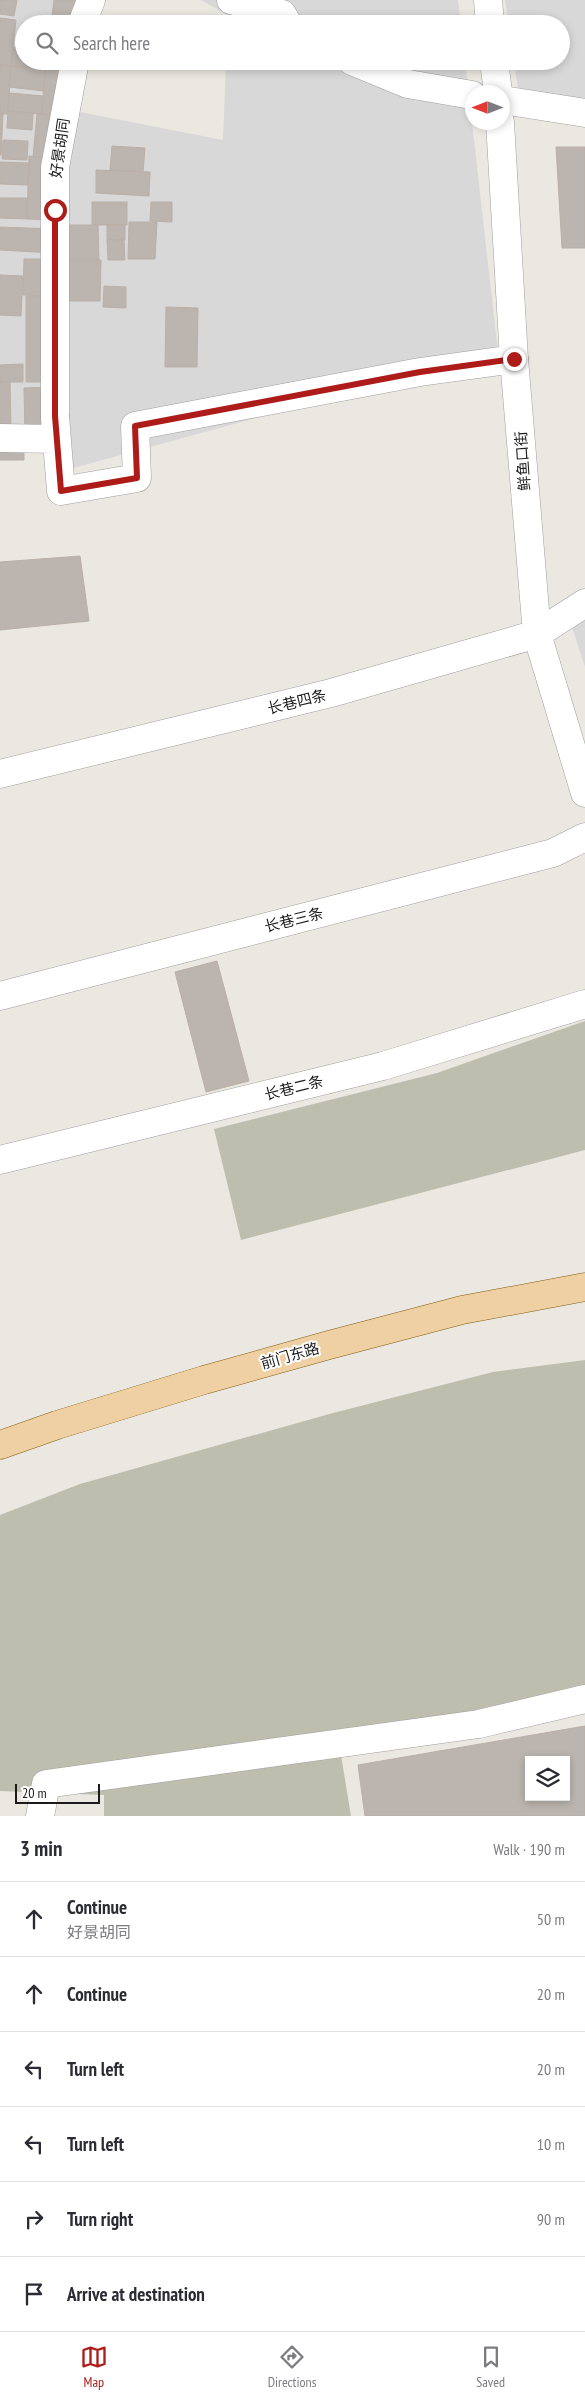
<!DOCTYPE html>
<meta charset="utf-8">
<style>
:root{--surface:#fff;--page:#f7f7f7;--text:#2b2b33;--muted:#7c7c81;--line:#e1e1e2;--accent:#ad1c18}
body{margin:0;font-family:"PT Sans Narrow","Noto Sans SC",sans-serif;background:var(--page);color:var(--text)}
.controls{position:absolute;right:15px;bottom:15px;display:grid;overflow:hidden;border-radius:0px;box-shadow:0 2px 8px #0003}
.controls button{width:45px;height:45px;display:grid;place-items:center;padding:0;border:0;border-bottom:1px solid var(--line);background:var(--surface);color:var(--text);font:25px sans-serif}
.compass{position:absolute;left:465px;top:85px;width:45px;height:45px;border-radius:50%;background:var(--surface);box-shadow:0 2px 8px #0003;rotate:270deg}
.scale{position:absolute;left:15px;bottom:12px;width:85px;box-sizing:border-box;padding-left:5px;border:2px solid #1b1b1b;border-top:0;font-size:14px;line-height:18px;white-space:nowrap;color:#1b1b1b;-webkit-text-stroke:4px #fff;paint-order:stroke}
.stop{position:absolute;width:15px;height:15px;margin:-11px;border:4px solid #ad1c18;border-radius:50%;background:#fff}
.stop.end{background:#ad1c18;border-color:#fff;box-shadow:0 1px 5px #0008}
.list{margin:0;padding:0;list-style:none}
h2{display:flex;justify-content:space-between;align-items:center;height:65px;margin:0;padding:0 20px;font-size:21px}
h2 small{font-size:16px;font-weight:400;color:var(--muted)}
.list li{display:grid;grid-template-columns:32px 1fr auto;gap:15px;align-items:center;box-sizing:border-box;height:75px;padding:0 20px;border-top:1px solid var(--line)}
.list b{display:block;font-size:19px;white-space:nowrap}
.list p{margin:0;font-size:16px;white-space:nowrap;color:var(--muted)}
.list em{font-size:16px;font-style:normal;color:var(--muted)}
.icon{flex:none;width:28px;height:28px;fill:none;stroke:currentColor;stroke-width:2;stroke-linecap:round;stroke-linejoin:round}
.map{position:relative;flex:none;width:585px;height:1816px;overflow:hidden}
.search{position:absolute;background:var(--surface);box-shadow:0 2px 8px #0003;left:15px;right:15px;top:15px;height:55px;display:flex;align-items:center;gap:12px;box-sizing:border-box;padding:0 18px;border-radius:28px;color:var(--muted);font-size:19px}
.sheet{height:515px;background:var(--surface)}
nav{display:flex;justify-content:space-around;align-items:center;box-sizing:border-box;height:70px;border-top:1px solid var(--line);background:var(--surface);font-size:14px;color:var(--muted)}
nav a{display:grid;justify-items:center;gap:2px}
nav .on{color:var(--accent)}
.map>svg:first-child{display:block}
.residential{fill:#d9d8d8}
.construction{fill:#bebeae}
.building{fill:#bbb4af;stroke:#bbafa6;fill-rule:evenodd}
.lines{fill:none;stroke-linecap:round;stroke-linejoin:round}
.minor-casing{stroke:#9f9f9f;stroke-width:29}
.major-casing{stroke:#805e12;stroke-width:29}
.minor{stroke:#fff;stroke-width:28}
.major{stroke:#efd0a2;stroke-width:28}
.route{stroke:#ad1c18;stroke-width:6}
.labels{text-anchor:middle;stroke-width:4;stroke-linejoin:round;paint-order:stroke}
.street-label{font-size:15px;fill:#1b1b1b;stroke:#fff}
</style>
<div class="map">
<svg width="585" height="1816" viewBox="0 0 585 1816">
<rect width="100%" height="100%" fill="#ebe8e1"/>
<g class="residential">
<path d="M0,0H91L82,24H24V61H75L55,167L56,439H0Z"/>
<path d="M201,0H458L461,24H227V15Z"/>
<path d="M505,0H585V99L518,88L514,61H561V24H509Z"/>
<path d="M226,61H465L498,352L66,470L68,156L80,112L223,140Z"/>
<path d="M585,619V667L572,627Z"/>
</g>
<g class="construction">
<path d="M585,1021V1150L241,1240L214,1129L437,1073Z"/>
<path d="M585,1360V1714L341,1755L351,1816H104V1795L0,1791V1515L80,1484L333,1413L493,1372Z"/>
</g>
<g class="building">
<path d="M0,0H17L14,16L0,14Z"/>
<path d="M54,0H83L80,20L52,16Z"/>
<path d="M0,18L16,20L11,66L0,65Z"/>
<path d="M48,18L76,21V24H48Z"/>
<path d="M14,47L24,48V61H44L43,70L11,66Z"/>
<path d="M44,61H71L69,72L43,70Z"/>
<path d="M0,65L11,66L8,114H0Z"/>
<path d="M11,66L46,69L44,91L9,87Z"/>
<path d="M46,69L69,72L64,116L41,114Z"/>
<path d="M9,93L43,96L41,114L8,111Z"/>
<path d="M8,111L33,113L32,130L7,128Z"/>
<path d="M0,114H3L1,155H0Z"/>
<path d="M37,114L60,116L56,159L33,157Z"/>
<path d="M3,140L28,141L27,160L2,159Z"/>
<path d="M112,146L145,148L143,172L110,170Z"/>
<path d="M556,147H585V248H562Z"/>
<path d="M29,156L56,159L53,220L27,219Z"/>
<path d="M0,162L29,163L28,185L0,184Z"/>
<path d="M96,170L150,172L149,196L96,193Z"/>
<path d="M0,198H27V219L0,218Z"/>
<rect x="92" y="202" width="35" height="23"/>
<path d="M151,202H172V222L150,221Z"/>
<path d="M129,222H157L155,259H128Z"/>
<path d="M68,225H98L99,260H68Z"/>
<rect x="107" y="225" width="18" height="15"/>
<path d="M0,227L53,229V253L0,250Z"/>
<path d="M107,240H124L125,260H108Z"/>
<path d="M24,259H48L47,296L23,295Z"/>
<path d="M68,260H101L100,301H68Z"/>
<path d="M0,275L23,276L21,316L0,315Z"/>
<path d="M104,286L126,287V308L103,307Z"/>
<rect x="26" y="296" width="25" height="86"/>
<path d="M166,307L198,308L197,367H165Z"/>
<path d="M23,364V382H0V365Z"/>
<path d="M0,382H10L11,430H0Z"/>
<path d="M55,387V433L25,434L24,388Z"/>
<path d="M24,440V460H0V441Z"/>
<path d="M80,556L89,621L0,630V562Z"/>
<path d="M217,961L249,1081L206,1092L175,972Z"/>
<path d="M585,1726V1816H365L358,1765ZM529,1760H566V1797H529Z"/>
</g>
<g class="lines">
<defs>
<g id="minor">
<path d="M231,0L282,14L288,24"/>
<path d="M488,0L490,24"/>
<path d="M82,24L91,0"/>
<path d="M352,61L408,84L472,95"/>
<path d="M494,61L498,92"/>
<path d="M502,100L585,113"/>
<path d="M500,122L514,359L537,634L585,793"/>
<path d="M55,416V167L75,61"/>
<path d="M0,438L56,439L55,416L61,491L137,478L135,426L420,372L514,359"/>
<path d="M0,774L331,693L537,634L585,603"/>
<path d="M0,996L553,853L585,837"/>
<path d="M0,1160L383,1066L585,1004"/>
<path d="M40,1816L46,1784L479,1724L585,1699"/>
</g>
<path id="major" d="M0,1445L57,1425L204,1380L329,1345L462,1310L585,1287"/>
</defs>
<use href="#minor" class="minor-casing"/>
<use href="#major" class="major-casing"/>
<use href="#minor" class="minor"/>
<use href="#major" class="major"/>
</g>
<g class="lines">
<path class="route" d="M55,210V416L61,491L137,478L135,426L420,372L514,359"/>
</g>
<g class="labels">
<g class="street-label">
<text transform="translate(60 148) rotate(-82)" y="5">好景胡同</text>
<text transform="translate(523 461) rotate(-94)" y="5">鲜鱼口街</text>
<text transform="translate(297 702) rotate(-14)" y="5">长巷四条</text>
<text transform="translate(294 920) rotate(-14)" y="5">长巷三条</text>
<text transform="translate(294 1088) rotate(-14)" y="5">长巷二条</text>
<text transform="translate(290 1356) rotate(-16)" y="5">前门东路</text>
</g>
</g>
</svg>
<div class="controls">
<button><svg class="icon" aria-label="layers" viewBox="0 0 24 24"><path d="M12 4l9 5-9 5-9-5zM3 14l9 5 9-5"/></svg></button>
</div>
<svg class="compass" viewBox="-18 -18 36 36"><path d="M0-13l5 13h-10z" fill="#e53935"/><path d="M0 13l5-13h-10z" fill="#7c7c81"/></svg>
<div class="scale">20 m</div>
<div class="stop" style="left:55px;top:210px"></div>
<div class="stop end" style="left:514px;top:359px"></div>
<div class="search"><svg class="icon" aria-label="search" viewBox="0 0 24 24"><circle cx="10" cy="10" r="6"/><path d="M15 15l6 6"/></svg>Search here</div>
</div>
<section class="sheet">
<h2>3 min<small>Walk · 190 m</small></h2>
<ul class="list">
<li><svg class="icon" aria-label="ahead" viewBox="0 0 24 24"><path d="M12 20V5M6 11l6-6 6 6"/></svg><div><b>Continue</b><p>好景胡同</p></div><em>50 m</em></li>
<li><svg class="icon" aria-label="ahead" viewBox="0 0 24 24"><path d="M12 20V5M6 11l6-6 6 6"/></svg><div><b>Continue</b></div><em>20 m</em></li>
<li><svg class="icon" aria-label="left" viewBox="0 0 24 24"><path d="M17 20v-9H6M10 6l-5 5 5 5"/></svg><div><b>Turn left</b></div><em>20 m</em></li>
<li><svg class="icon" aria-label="left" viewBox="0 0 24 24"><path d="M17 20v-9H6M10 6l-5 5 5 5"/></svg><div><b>Turn left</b></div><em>10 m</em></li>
<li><svg class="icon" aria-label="right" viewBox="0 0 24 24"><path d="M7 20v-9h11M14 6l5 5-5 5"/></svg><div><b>Turn right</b></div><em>90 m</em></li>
<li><svg class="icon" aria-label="arrive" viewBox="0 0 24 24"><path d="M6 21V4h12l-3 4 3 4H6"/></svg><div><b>Arrive at destination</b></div></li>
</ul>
</section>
<nav>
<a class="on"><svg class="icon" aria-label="map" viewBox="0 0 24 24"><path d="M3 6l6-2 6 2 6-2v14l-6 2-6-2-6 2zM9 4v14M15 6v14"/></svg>Map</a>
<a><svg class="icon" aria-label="directions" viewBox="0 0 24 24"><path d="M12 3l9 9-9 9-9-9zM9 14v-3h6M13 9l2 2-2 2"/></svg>Directions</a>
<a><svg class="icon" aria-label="saved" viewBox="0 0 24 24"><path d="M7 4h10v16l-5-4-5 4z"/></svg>Saved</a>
</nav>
